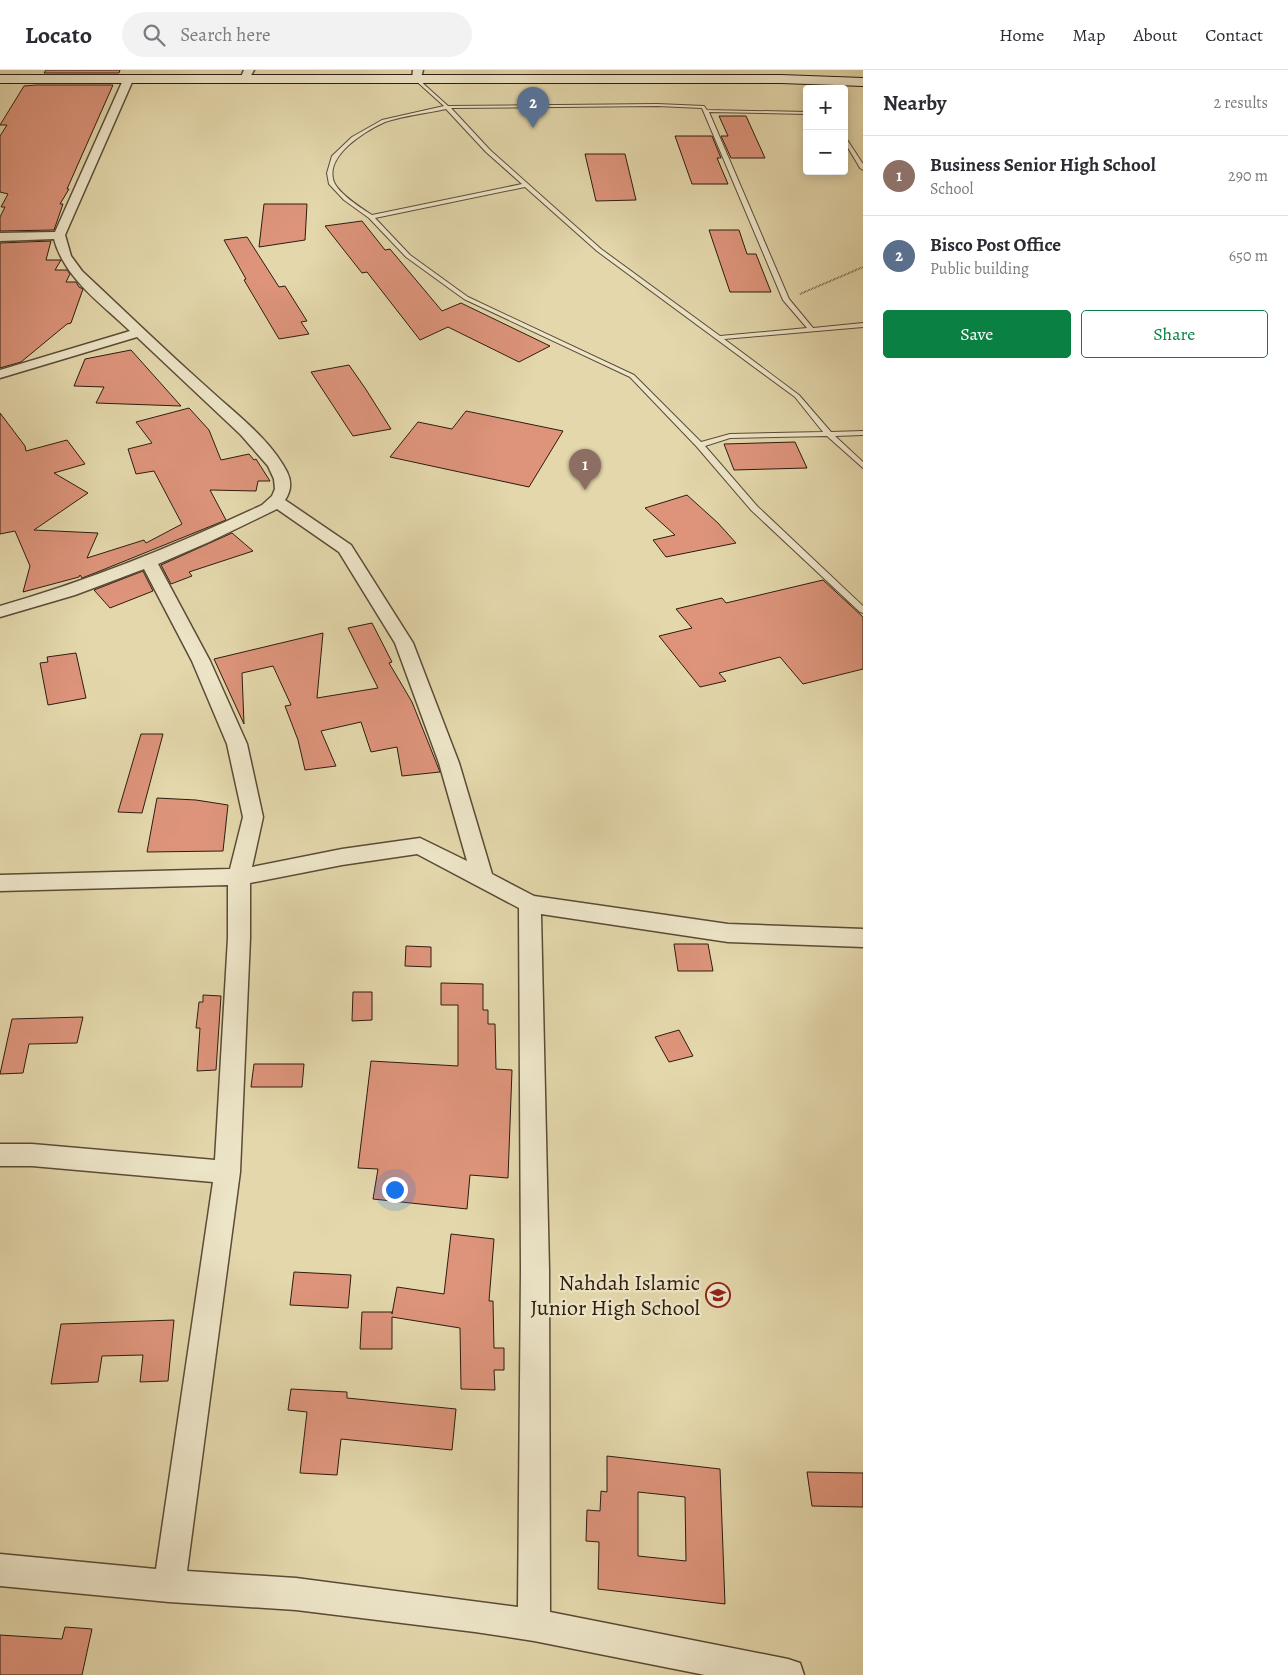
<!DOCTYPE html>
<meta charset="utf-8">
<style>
:root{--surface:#fff;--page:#f2f2f3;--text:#2b2b33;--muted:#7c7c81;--line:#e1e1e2;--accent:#0b8043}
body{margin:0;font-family:Alegreya,serif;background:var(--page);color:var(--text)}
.controls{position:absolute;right:15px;top:15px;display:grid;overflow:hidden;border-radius:5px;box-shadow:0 2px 12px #0003}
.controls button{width:45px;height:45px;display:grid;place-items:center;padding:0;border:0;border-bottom:1px solid var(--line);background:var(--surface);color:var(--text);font:25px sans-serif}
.you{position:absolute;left:394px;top:1119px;width:18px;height:18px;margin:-12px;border:4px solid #fff;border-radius:50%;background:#1a73e8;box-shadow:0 0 0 8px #1a73e833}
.badge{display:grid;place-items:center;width:32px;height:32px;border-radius:50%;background:var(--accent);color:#fff;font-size:16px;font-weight:700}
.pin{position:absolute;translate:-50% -41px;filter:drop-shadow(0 1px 2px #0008)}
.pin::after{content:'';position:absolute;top:26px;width:18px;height:15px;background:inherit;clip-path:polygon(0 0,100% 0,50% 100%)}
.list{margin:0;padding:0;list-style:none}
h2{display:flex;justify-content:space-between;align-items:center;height:65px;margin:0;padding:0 20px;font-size:21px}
h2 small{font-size:16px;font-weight:400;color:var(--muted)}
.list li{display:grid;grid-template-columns:32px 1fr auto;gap:15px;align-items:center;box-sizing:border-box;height:80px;padding:0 20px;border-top:1px solid var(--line)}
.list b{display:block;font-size:19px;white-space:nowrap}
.list p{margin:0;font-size:16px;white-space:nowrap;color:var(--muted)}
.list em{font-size:16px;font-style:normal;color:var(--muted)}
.actions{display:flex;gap:10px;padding:15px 20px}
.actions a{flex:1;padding:11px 0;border:1px solid var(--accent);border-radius:5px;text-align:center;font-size:18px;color:var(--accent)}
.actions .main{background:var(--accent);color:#fff}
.icon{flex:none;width:28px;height:28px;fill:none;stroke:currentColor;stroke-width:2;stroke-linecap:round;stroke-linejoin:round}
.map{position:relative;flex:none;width:863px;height:1605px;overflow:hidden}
header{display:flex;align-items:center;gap:30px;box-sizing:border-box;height:70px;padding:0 25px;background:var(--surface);border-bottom:1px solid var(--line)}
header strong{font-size:24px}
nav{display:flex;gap:28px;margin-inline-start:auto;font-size:18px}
.search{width:350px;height:45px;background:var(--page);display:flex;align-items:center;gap:12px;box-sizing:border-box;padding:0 18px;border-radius:28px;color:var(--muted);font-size:19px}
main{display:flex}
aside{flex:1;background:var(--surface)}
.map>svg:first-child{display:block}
.building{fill:#dd947b;stroke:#2e1c10;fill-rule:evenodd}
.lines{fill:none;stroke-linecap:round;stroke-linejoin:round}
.lane-casing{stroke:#5b4b37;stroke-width:2}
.street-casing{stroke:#5b4b37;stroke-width:3}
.secondary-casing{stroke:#2e1c10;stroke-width:2}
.path{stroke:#2e1c10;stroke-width:2;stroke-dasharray:0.5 1;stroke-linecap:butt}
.lane{fill:#ede5c8;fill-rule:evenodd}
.street{fill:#ede5c8;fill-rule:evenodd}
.secondary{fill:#ede5c8;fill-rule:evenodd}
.labels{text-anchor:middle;stroke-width:4.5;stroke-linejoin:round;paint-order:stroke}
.near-poi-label{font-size:22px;fill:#2e1c10;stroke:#ede5c8;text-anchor:end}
</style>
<header>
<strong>Locato</strong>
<div class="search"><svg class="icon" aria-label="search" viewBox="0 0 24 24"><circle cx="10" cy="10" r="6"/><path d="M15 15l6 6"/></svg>Search here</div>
<nav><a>Home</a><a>Map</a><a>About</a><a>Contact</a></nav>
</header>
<main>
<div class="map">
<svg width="863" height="1605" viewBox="0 0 863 1605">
<rect width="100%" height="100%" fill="#e3d7ab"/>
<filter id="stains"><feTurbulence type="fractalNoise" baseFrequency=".004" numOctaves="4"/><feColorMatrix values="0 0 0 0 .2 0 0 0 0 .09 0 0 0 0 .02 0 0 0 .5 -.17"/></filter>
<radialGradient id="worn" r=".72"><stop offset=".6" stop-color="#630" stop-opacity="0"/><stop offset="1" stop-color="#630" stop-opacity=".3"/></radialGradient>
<g class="building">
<path d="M46,0H120L119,3H44Z"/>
<path d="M36,15H113L67,119H69L60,134H63L54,160L0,161V147L5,137H1L8,124L0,122V66L7,55H0L24,16Z"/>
<path d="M719,46H746L765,88H731L721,66H728Z"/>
<path d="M675,66H712L721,88H717L728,114H692Z"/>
<path d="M585,84H625L636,130L596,131Z"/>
<path d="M264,134H307L305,170L259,177Z"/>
<path d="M362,151L385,180L390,179L442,241L461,233L550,276L519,292L448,257L420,270L367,202L362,203L325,156Z"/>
<path d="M709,160H739L747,184H756L771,222H730Z"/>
<path d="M247,167L279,217L285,216L307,251L301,252L309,264L279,269L244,210L246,209L224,170Z"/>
<path d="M51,171L46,190H61L55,200H67L70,204L66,212H76L79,217L83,219L71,253L67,254L21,292L0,298V173Z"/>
<path d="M131,280L181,336L96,333L104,317L74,316L85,289Z"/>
<path d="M349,295L365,318L391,359L353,366L311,302Z"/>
<path d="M189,338L209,360L221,390L249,384L254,390L256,389L270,411H258L256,421L210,420L226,450L100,501L82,508L80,505L79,507L23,522L30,496L15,461L0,464V343L25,376L26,381L67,370L85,394L54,403L88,423L34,460L98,463L87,488L144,470L146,473L182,454L154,401L136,404L128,379L152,373L136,352Z"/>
<path d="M466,341L563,361L529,417L390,387L418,352L452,359Z"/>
<path d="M795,372L807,398L734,400L724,374Z"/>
<path d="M687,425L718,453L736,473L666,487L653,470L675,465L645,438Z"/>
<path d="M232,463L253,481L189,502L192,506L171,514L161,495Z"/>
<path d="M143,501L153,521L110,538L94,520Z"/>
<path d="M823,510L863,547V599L803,614L780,587L719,603L726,611L700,617L659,566L692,558L676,539L722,528L726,533Z"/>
<path d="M372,553L392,592L389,593L412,632L440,702L402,706L397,677L371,682L361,652L321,661L336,696L305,700L298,670L285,636L291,635L273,596L242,603L244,654L214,589L323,563L317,628L378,618L348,558Z"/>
<path d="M76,583L86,628L48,635L40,593L48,592L47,587Z"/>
<path d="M141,664H163L142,743L118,742Z"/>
<path d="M157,728L196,730L228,735L223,781L147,782Z"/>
<path d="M674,874H708L713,901H678Z"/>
<path d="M406,876L431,877V897L405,896Z"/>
<path d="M441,913L483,914V940H488V954H495L496,999L512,1000L508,1108L470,1105L467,1139L373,1129L378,1099L358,1098L371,991L458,996V935H441Z"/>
<path d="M353,922H372V950L352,951Z"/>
<path d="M203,925L221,926L216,1000L197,1001L200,958H196L199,932H203Z"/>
<path d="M83,947L77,973L29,974L23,1003L0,1004L12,949Z"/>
<path d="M679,960L693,986L669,992L655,967Z"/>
<path d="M254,994H304L302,1017H251Z"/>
<path d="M451,1164L494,1169L489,1231H493L494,1278H504V1300H494L495,1320L461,1319L460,1258L392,1247V1279H360L362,1242H392V1244L397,1217L444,1224Z"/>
<path d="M294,1202L351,1205L348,1238L290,1235Z"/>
<path d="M174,1250L168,1311L140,1312L143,1285L102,1286L98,1312L51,1314L61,1254Z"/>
<path d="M291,1319L347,1322V1328L456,1339L452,1380L341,1369L337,1405L300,1403L307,1342L288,1340Z"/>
<path d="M607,1386L720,1399L725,1534L598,1519L599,1472L586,1471L587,1440L600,1441L601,1421L607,1422ZM638,1422L685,1427L686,1491L638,1486Z"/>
<path d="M807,1402L863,1403V1437L812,1436Z"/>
<path d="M65,1557L92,1559L82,1605H0V1565L62,1569Z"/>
</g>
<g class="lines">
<defs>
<g id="lane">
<path d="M417,8L448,36L657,34L704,36L707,40L807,42V44L709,42L789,229L813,258L863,253V257L724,269L799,325L831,362L863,361V365L835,366L863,392V398L827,366L730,368L705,376L757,436L863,536V543L860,542L751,440L697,377L630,307L464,229L406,187L369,148L344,130L329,114L327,103L332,86L352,67L382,50L444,36L415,10ZM657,36L702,38L783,230L807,258L720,266L601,179L490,80L451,38ZM446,39L486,82L522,114L372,145C361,138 339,124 334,112C324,86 365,61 385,52C402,46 428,43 446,39ZM525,117L597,181L795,327L823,362L730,364L701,372L634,305L468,227L410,185L375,148Z"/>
<path d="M844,65L863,94V100L860,98L844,71Z"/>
</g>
<g id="street">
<path d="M244,0H254L248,11L245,12L240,9Z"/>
<path d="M413,0H423L420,11L417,12L412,9Z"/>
<path d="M128,7L133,10L65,165L71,186L82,201C125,241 167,282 211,321C237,345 271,370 287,402C292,412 291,421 285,430L351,475L413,573L459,693L492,804L534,826L728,854L863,859V877L728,872L541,844L549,1200L550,1542L788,1589L800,1593L804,1605H705L534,1571L475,1562L296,1540L169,1532L0,1516V1484L156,1499L213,1112L32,1096H0V1074H32L215,1090L228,868V815L0,821V805L230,799L243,747L227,674L192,591L144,499L75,525L0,547V536C91,510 177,475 262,435L272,426L275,419L274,409L268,396L241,365L137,267L0,308V300L130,261C101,233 65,209 54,169L0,171V163L55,162L123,10ZM277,439L339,482L395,573L439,693L467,791L420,768L342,779L252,797L263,747L247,674L210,591L158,494L209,472ZM417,784L519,838L521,1200L518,1537L296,1508L187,1501L240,1102L250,868V813L342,795Z"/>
</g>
<path id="secondary" d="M0,5H781L863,8V16L781,13H0Z"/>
</defs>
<use href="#lane" class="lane-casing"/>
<use href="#street" class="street-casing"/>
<use href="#secondary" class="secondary-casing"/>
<path class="path" d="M800,224L863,197"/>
<use href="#lane" class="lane"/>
<use href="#street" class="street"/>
<use href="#secondary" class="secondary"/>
</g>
<defs>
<symbol id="school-ring" viewBox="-11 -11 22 22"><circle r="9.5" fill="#ede5c8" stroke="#8f2418" stroke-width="1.5"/><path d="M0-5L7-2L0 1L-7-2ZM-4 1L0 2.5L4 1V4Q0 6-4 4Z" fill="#8f2418"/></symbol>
</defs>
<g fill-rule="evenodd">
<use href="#school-ring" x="704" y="1211" width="28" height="28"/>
</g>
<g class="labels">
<g class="near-poi-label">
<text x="700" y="1220">Nahdah Islamic<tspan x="700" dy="25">Junior High School</tspan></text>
</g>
</g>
<rect width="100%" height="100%" filter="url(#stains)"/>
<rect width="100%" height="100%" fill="url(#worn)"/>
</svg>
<div class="controls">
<button>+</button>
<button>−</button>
</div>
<div class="you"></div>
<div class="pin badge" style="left:585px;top:420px;background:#8d6e63">1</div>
<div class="pin badge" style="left:533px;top:58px;background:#5c6f8a">2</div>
</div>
<aside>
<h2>Nearby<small>2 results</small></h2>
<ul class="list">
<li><span class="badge" style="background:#8d6e63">1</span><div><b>Business Senior High School</b><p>School</p></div><em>290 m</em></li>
<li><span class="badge" style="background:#5c6f8a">2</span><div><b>Bisco Post Office</b><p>Public building</p></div><em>650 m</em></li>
</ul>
<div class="actions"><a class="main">Save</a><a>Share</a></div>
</aside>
</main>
